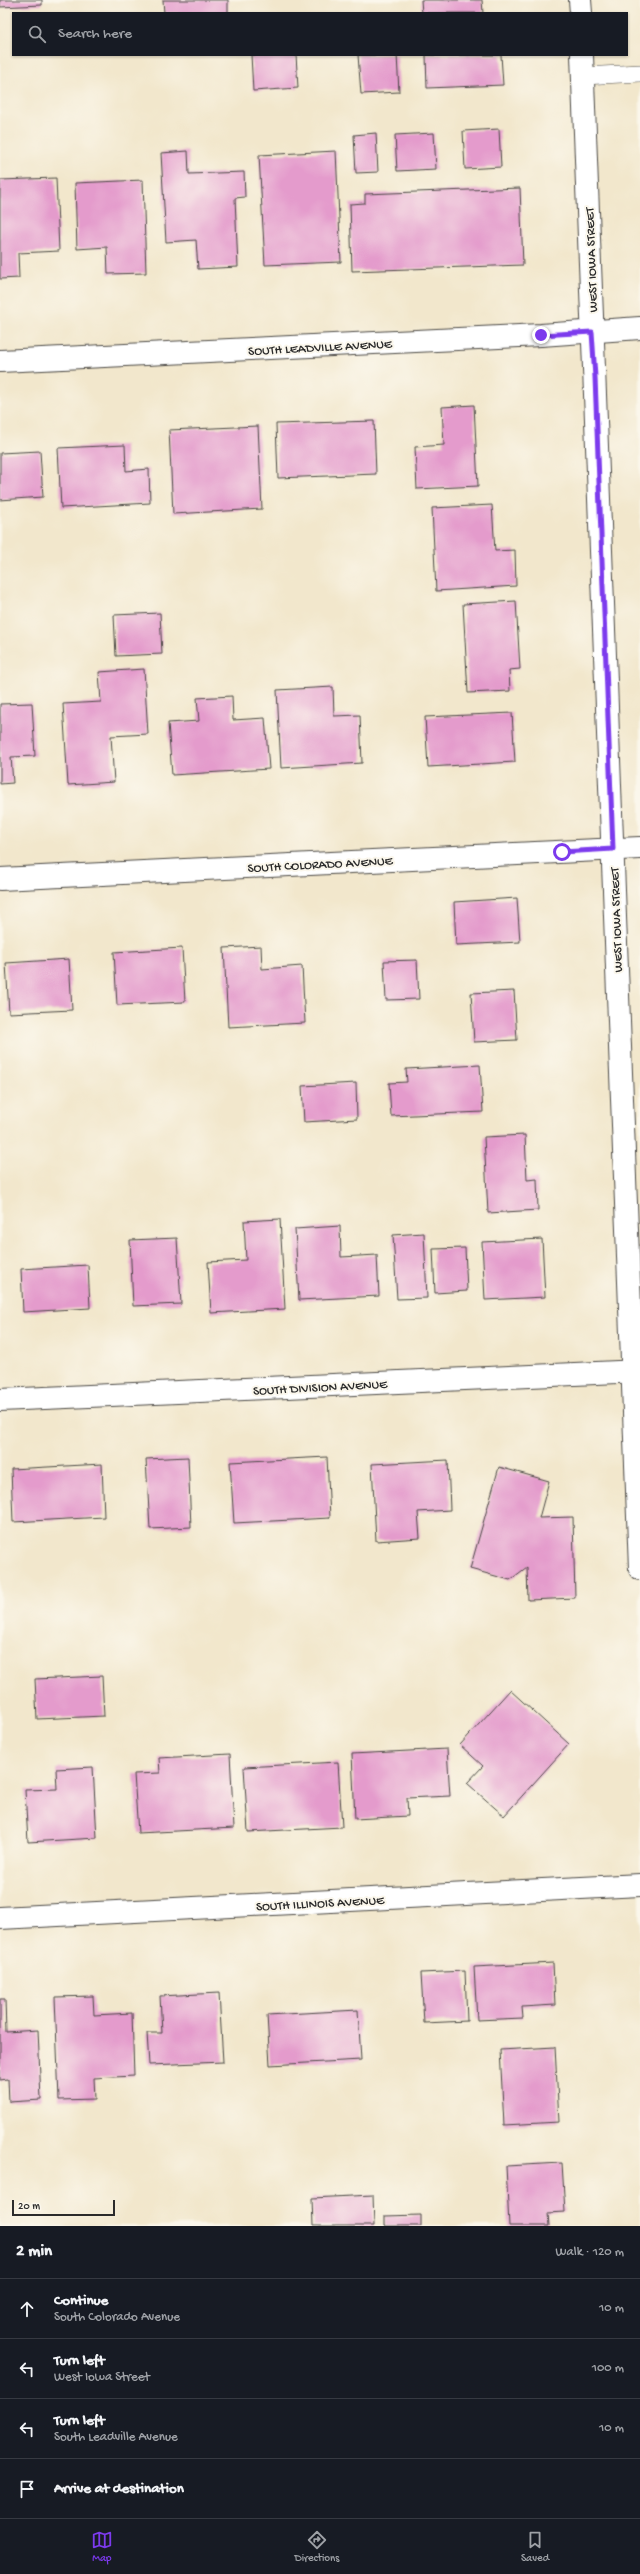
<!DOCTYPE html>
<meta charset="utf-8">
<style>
:root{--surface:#171b24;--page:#20242c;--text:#f1f3f6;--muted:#9ea1a6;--line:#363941;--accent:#7c3aed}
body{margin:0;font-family:"Gochi Hand",sans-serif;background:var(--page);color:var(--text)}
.scale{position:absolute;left:12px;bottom:10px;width:103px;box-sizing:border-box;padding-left:4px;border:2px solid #2b2b2b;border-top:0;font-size:11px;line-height:14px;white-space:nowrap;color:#2b2b2b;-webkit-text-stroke:3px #fbf7ec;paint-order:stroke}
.stop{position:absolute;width:12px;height:12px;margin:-9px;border:3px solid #7c3aed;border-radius:50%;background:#fff}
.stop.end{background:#7c3aed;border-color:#fff;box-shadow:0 1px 4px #0008}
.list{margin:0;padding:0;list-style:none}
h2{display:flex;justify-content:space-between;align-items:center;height:52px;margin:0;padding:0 16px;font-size:17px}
h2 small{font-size:13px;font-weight:400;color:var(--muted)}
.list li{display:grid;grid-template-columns:26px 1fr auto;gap:12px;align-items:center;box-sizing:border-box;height:60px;padding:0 16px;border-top:1px solid var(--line)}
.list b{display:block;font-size:15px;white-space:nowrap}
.list p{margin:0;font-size:13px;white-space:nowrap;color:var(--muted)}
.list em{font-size:13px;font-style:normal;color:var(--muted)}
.icon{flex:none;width:22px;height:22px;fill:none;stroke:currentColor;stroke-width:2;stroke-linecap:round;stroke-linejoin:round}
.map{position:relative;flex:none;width:640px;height:2226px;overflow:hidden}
.search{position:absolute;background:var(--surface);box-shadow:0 1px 3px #0004;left:12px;right:12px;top:12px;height:44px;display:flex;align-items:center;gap:10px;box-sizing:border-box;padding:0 14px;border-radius:0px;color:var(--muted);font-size:15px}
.sheet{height:292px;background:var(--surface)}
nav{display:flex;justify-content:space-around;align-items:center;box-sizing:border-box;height:56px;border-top:1px solid var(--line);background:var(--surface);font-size:11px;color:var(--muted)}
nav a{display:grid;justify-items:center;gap:2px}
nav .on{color:var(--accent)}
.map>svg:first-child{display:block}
.building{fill:#e49bcc}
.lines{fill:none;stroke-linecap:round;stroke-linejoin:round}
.lane-casing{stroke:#494743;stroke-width:18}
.street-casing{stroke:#494743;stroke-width:24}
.secondary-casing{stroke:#494743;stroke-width:24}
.lane{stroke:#fff;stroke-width:17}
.street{stroke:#fff;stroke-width:22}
.secondary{stroke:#fff;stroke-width:22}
.route{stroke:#7c3aed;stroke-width:5}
.labels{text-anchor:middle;stroke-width:4;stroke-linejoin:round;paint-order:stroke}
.street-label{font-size:13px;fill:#2b2b2b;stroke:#fbf7ec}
</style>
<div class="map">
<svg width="640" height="2226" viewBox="0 0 640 2226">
<rect width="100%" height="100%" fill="#fbf7ec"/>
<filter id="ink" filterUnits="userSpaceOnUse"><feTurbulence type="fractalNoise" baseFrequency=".025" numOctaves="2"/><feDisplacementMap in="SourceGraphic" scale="8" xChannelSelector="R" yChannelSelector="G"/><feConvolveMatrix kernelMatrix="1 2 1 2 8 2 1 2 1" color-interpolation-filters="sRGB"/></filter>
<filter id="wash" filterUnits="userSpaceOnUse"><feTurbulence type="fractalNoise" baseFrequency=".012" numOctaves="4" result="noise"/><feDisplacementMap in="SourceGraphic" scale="16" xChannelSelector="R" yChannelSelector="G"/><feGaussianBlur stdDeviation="0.9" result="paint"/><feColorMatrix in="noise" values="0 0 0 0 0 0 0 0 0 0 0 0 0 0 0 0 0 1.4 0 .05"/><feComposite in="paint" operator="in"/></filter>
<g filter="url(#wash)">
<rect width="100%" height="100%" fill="#f2e7cc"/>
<g id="blocks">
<g class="building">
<path d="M0,0H42V5L0,7Z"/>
<path d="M163,0H228V13H164Z"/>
<path d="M421,0H482L483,13H422Z"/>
<path d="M251,55H296L298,88L253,91Z"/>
<path d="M358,55H397L399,92L361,94Z"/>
<path d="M426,55H501L503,85L427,88Z"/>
<path d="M499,129L501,167L465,169L463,131Z"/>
<path d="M376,133L378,172L356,173L354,135Z"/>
<path d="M434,133L436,169L397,171L395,135Z"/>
<path d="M188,151L189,174L244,172L245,197L235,198L238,267L198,269L196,240L166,242L161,153Z"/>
<path d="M336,151L341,262L265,265L259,155Z"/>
<path d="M56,178L59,251L18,253L19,278L0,279V180Z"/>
<path d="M143,180L146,273L108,274L107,247L77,249L75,183Z"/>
<path d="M520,188L523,265L352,271L350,204L365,203V194Z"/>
<path d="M474,405L478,486L417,489L415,447L444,445L442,407Z"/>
<path d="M374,421L376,474L278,478L276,424Z"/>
<path d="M258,426L262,509L173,514L169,430Z"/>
<path d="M125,445L126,471L149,469L150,503L61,508L58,448Z"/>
<path d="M40,451L43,497L0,500V453Z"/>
<path d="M492,505L495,551L515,550L516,586L436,591L432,508Z"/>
<path d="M516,601L520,669L509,670L510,691L468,693L463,604Z"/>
<path d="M160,613L162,654L116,656L114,615Z"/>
<path d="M144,669L148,734L111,736L114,782L68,785L63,704L101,702L99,672Z"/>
<path d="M333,687L334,716L360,715L362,763L281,768L277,690Z"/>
<path d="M232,696L233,720L265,718L269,769L172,775L168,723L199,721L197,698Z"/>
<path d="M32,703L35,756L11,757L13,783L0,784V704Z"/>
<path d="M512,713L515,762L428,767L425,717Z"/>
<path d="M517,898L520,942L456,945L454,902Z"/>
<path d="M261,946L262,969L302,966L305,1023L228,1027L224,948Z"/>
<path d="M182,948L185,1002L117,1005L114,952Z"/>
<path d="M69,959L72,1010L9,1013L6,963Z"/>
<path d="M417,960L419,999L386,1000L384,961Z"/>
<path d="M514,991L517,1040L474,1042L471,993Z"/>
<path d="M480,1065L483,1112L391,1116L389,1083L407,1082L406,1069Z"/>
<path d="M356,1083L357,1119L304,1122L302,1086Z"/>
<path d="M525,1135L527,1180L537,1179L538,1210L488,1213L484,1137Z"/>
<path d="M280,1219L285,1309L211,1313L208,1262L246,1260L244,1221Z"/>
<path d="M340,1226L341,1257L377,1255L379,1296L299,1300L295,1229Z"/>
<path d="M424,1233L427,1298L397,1299L393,1235Z"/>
<path d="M177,1238L181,1304L133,1306L130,1240Z"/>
<path d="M542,1239L545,1297L485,1300L482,1242Z"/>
<path d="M465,1248L467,1291L435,1293L433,1249Z"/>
<path d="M88,1265L90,1308L23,1312L21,1269Z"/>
<path d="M188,1457L191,1527L150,1529L146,1459Z"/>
<path d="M327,1457L330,1518L234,1523L230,1462Z"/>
<path d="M448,1460L450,1510L418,1512L420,1538L376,1541L372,1464Z"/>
<path d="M102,1464L104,1517L13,1522L11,1469Z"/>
<path d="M499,1467L549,1481L539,1518L573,1517L575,1598L528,1600L527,1567L510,1580L470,1569Z"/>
<path d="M102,1676L104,1716L37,1719L35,1679Z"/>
<path d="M510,1690L569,1744L504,1816L467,1783L483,1766L460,1745Z"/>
<path d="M447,1749L450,1796L407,1798L408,1816L355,1819L352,1754Z"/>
<path d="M230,1754L234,1828L138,1833L134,1774L160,1773L159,1758Z"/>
<path d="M338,1762L342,1827L248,1832L244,1767Z"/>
<path d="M93,1767L97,1838L28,1842L25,1790L57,1789L56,1769Z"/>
<path d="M553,1963L555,2005L522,2007L523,2018L477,2020L474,1967Z"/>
<path d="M465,1971L467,2021L424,2023L421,1973Z"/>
<path d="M219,1993L223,2062L149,2065L147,2033H162L160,1996Z"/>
<path d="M93,1996L94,2015L132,2013L134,2076L94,2078L95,2099L59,2100L55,1997Z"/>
<path d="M0,1999H5L6,2032L38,2030L41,2100L9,2102L8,2079L0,2080Z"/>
<path d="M358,2010L361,2060L270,2065L267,2015Z"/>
<path d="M555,2047L559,2122L504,2125L500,2050Z"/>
<path d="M562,2163L565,2212L548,2213L549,2226H509L506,2166Z"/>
<path d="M373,2195L374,2226H313L312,2198Z"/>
<path d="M421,2215V2226H385V2216Z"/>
</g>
</g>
</g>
<g filter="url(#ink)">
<use href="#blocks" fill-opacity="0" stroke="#494743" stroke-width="1"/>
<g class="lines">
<defs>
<path id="lane" d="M583,76L640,73"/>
<g id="street">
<path d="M0,361L541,335L640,328"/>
<path d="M0,879L640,848"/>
<path d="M0,1400L640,1371"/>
<path d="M0,1918L640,1885"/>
</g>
<g id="secondary">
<path d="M580,0L581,13"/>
<path d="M582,55L640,1569"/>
</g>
</defs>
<use href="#lane" class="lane-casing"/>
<use href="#street" class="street-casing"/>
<use href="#secondary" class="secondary-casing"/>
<use href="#lane" class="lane"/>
<use href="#street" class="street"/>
<use href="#secondary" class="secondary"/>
</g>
</g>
<g class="lines" filter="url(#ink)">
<path class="route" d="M541,335L592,332L595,377L613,849L562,852"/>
</g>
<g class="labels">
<g class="street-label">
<text transform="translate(590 260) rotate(-92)" y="5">WEST IOWA STREET</text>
<text transform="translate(320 346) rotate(-3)" y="5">SOUTH LEADVILLE AVENUE</text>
<text transform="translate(320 863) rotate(-3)" y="5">SOUTH COLORADO AVENUE</text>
<text transform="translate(615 920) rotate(-92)" y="5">WEST IOWA STREET</text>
<text transform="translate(320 1386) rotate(-3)" y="5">SOUTH DIVISION AVENUE</text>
<text transform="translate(320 1902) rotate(-3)" y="5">SOUTH ILLINOIS AVENUE</text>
</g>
</g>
</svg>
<div class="scale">20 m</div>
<div class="stop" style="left:562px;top:852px"></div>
<div class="stop end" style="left:541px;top:335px"></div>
<div class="search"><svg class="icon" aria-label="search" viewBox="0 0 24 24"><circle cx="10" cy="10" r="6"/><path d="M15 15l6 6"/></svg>Search here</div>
</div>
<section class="sheet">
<h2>2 min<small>Walk · 120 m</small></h2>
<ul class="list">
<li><svg class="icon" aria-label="ahead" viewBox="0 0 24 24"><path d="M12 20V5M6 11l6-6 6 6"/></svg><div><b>Continue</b><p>South Colorado Avenue</p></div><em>10 m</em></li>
<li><svg class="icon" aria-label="left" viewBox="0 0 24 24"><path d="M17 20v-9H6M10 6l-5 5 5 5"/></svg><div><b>Turn left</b><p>West Iowa Street</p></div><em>100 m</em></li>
<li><svg class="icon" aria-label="left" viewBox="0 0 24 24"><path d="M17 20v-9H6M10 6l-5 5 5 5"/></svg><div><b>Turn left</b><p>South Leadville Avenue</p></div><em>10 m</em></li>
<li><svg class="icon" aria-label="arrive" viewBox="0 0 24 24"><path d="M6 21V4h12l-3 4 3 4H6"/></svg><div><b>Arrive at destination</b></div></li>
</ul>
</section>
<nav>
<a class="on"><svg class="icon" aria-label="map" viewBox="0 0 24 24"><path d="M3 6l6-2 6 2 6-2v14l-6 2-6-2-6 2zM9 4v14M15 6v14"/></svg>Map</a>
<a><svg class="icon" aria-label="directions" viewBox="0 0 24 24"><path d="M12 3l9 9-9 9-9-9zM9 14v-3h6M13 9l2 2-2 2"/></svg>Directions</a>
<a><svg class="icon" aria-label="saved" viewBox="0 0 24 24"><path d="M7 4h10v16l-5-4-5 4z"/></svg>Saved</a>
</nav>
